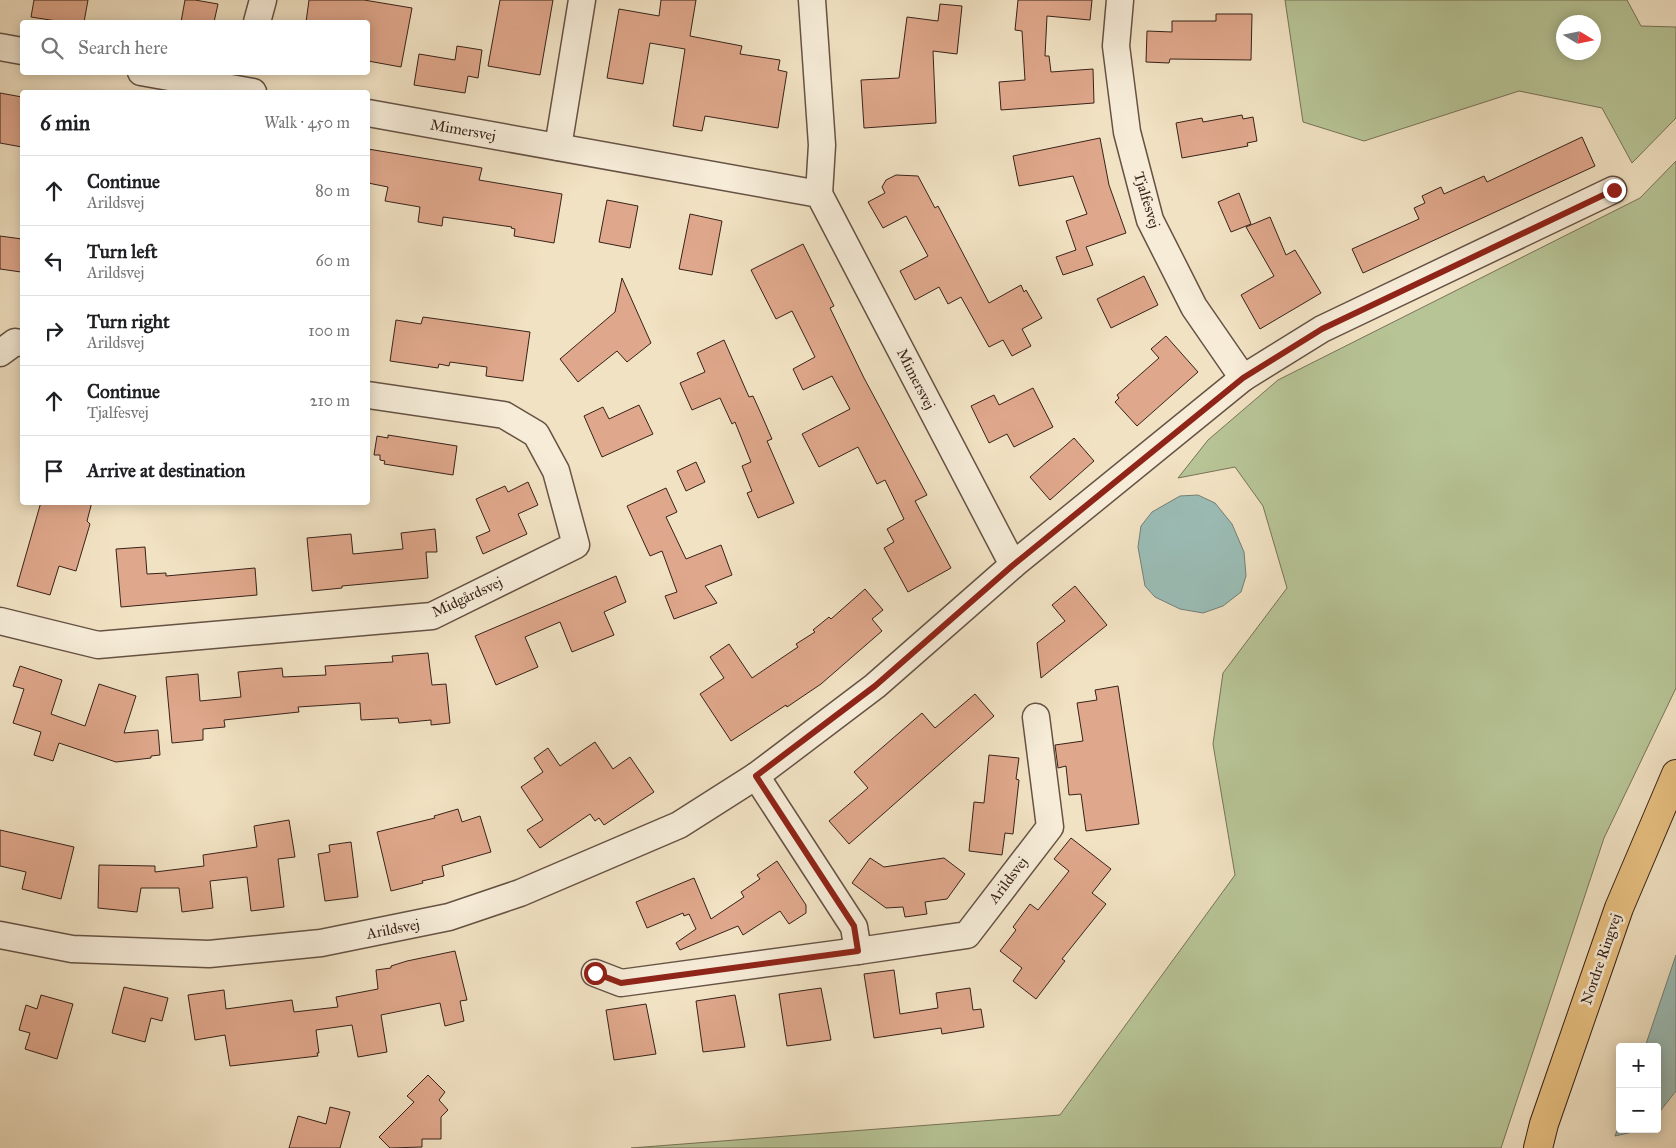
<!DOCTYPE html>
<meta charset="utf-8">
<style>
:root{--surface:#fff;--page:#f2f2f2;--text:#202124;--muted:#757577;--line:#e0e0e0}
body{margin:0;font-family:"IM FELL Great Primer",serif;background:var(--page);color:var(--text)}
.controls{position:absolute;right:15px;bottom:15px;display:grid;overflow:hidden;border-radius:5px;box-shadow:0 2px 12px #0003}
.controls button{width:45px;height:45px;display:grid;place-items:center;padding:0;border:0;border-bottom:1px solid var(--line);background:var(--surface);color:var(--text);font:25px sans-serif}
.compass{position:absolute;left:1556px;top:15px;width:45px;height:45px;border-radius:50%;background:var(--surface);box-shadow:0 2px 12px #0003;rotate:100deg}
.stop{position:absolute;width:15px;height:15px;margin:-11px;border:4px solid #8f2418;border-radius:50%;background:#fff}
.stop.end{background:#8f2418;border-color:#fff;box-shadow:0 1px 5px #0008}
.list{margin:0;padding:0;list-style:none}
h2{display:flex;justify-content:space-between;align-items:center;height:65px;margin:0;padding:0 20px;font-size:21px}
h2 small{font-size:16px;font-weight:400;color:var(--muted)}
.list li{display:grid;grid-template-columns:32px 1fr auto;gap:15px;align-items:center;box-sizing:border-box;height:70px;padding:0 20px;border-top:1px solid var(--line)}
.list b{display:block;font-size:19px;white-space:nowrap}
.list p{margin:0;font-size:16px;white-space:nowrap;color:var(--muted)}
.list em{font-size:16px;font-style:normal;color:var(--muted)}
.icon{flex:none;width:28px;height:28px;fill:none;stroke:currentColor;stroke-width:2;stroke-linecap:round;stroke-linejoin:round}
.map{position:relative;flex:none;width:1676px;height:1148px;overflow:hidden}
.search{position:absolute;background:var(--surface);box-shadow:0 2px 12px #0003;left:20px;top:20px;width:350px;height:55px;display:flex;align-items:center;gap:12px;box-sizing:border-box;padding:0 18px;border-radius:5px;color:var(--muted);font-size:19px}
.panel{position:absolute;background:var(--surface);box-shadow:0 2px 12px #0003;left:20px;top:90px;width:350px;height:415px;border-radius:5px}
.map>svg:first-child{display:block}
.green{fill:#b7c496;stroke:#787358;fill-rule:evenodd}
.water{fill:#9bbdb6;stroke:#737f77}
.building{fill:#dfa78b;stroke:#382219}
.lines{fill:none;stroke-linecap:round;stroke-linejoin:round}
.minor-casing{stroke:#665244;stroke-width:29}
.major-casing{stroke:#382219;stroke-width:30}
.minor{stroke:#f6ecd8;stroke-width:26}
.major{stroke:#e8c182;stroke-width:28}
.route{stroke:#8f2418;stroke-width:6}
.labels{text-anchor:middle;stroke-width:5;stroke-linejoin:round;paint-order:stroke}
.street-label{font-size:15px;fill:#382219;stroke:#f6ecd8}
</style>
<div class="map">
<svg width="1676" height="1148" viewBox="0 0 1676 1148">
<rect width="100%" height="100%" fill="#f1e2c3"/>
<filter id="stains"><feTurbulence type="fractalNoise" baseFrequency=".004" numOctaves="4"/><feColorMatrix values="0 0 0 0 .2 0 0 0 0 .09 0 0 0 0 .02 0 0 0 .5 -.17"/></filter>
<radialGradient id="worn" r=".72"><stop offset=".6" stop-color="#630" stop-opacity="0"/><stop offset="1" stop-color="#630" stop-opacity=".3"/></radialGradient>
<g class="green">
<path d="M1285,0H1627L1641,26L1676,27V118L1632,163L1602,108L1519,91L1364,141L1303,122ZM1594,22V52H1564V22Z"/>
<path d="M1676,161V688L1604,838L1501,1148H631L1060,1115L1235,875L1213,744L1223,673L1287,588L1263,506L1235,467L1178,478L1208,440L1278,380L1640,198Z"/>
</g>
<g class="water">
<path d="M1198,495L1215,503L1232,524L1244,552L1246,576L1241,592L1223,606L1203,613L1180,609L1155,597L1145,586L1138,547L1141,526L1152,512L1180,496Z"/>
<path d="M1676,955V1091L1657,1115V1047H1645Z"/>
<path d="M1620,1123V1129H1646L1615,1136Z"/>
</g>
<g class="building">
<path d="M34,0H88L84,22H63L31,17Z"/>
<path d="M185,0H195L218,4L214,22H181Z"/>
<path d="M309,0H364L412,8L401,67L368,61V22H306Z"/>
<path d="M500,0H553L540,75L488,66Z"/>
<path d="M661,0H696L690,36L742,46L740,54L780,60L778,70L787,72L778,128L705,116L702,131L673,126L685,49L650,43L643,84L607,78L619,9L659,16Z"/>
<path d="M1018,0H1092L1090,20L1047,16L1045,56H1049L1051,72L1093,69L1094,103L1001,110L999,82L1025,80L1022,31L1015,30Z"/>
<path d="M940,4L962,6L957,54L933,51L936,123L864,128L861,80L899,78L907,17L938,21Z"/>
<path d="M1216,14H1252L1251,60L1170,59L1169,63L1146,62L1147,31L1172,32V21H1216Z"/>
<path d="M457,46L482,50L478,78L468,76L465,93L414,85L419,54L455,60Z"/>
<path d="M0,93L22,97V147L0,143Z"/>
<path d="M1242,115L1243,119L1253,117L1257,141L1247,143L1248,146L1182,158L1176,123L1202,118L1203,122Z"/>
<path d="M1582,137L1595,166L1363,273L1352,249L1419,219L1414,208L1425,203L1422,196L1441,187L1444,194L1484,176L1487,182Z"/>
<path d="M1100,138L1109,185L1126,233L1086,247L1093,265L1063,275L1056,257L1076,250L1066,221L1087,214L1073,176L1019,186L1013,156Z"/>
<path d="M368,149L482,168L479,180L562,194L554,243L514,236L515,229L511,228L512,227L443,217L442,226L418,222L420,207L385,201L388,187L368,183Z"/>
<path d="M896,175L918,176L935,208L938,206L989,303L1021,285L1024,292L1026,290L1042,318L1022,329L1031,346L1012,356L1003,340L989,347L961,297L948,304L939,287L915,300L900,271L928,256L906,216L883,228L868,202L885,193L882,187L886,180Z"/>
<path d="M1239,193L1251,224L1231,232L1218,202Z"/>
<path d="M607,200L638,206L630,248L599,242Z"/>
<path d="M690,214L722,221L712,275L679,269Z"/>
<path d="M1270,217L1286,255L1295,250L1321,293L1260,329L1241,295L1274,276L1246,227Z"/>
<path d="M0,236L22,239L21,272L0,269Z"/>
<path d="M803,244L834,306L830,308L864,378L927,495L915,501L951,568L908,592L884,548L894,542L887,529L904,519L885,480L877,484L858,447L819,467L802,434L850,409L832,376L803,390L793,369L815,357L792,311L776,319L751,270Z"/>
<path d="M1144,276L1158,305L1111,328L1097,299Z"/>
<path d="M622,278L651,343L627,362L617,351L578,382L560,359L615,312Z"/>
<path d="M423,317L530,332L523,381L486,376L487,367L450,362L449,366L439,364L438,368L390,361L396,320L421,324Z"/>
<path d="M1166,336L1198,372L1137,426L1115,402L1119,398L1117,395L1159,358L1151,349Z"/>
<path d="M724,340L749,397L753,396L762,416L772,439L767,441L794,503L758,518L747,493L752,491L742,466L751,462L735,422L732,424L720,398L692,410L680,383L705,372L697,353Z"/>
<path d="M1033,388L1053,427L1014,447L1007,434L989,443L971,406L994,395L999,405Z"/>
<path d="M639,405L653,434L602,457L584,416L603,407L609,419Z"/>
<path d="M388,435L457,446L453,475L384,464L385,461L380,460V455H374L377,436L388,438Z"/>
<path d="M1074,438L1094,461L1050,500L1030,477Z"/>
<path d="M696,462L705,482L686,491L677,471Z"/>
<path d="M528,482L538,505L518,514L527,534L483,554L476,537L490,531L476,499L505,486L508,492Z"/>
<path d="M666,488L677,512L666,517L686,559L721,545L732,575L705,586L717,603L674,619L665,596L677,592L662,551L650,556L627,506Z"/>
<path d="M41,502H92L87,521L90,524L76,571L59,566L50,595L17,586Z"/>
<path d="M435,529L437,552H426L428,578L342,586V588L312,591L307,538L351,534L353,554L403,549L401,533Z"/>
<path d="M145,547L147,574L166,573V576L255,568L257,595L121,607L116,549Z"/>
<path d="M616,576L626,602L604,612L614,635L572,652L560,622L525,637L538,667L496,685L475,636Z"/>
<path d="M1075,586L1107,625L1041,678L1037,643L1065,621L1052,605Z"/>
<path d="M865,589L883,610L872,619L882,631L821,684L787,707L786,705L731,741L700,694L724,678L710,657L729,644L752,678L798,647L796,644L815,632L813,630L829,617L831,619Z"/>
<path d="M428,653L432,685L446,684L450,723L431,725V720L399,723L398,718L361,720L360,703L298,707L299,712L224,720L225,727L203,729V740L172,743L166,677L198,674L200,701L241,697L238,672L282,668L283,677L326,675L325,666L393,662L392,656Z"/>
<path d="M20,666L62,680L51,714L85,726L99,684L136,696L124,733L158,730L160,755L151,756V758L116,762L59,743L53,761L34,755L41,732L13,723L24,689L13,686Z"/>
<path d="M1118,686L1139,824L1086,831L1081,794L1069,795L1066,766L1058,768L1055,745L1083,741L1077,703L1097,700L1095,690Z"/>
<path d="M975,694L994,716L849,844L829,821L868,788L854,772L922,713L935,728Z"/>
<path d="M595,742L613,769L630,757L654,792L604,825L599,818L595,821L590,814L540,848L527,830L543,820L521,787L543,772L534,758L548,748L560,766Z"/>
<path d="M989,755L1019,758L1016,779L1019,780L1013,834L1005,833L1002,855L969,851L974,802L984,803Z"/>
<path d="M458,809L462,822L480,816L491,852L442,866L444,876L422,881L423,883L391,891L377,832L435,818L434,816Z"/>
<path d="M289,820L295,857L278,859L284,907L251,911L247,877L210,881L213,908L182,912L179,888H141L137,912L98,908L99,865L155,866V872L204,866L203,855L257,847L254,826Z"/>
<path d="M0,830L74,847L61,899L22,889L26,872L0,866Z"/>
<path d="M1071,838L1111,869L1092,893L1106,904L1062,959L1065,961L1036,999L1013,981L1022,968L1000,951L1016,930L1013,927L1030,904L1038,910L1069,871L1054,859Z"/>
<path d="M351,842L358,897L325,901L318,854L330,852L329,845Z"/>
<path d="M870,858L884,867L944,858L965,874L947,899L925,902L927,914L905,917L903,907L886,908L852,883Z"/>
<path d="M777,861L806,905V913L789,924L780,911L743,935L738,926L680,950L676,943L696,929L689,914L684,916L683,913L647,928L636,902L694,878L711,919L744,897L741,892L760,879L757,875Z"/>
<path d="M455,951L467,1000L460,1001L464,1021L445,1026L440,1003L381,1015L387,1052L358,1057L352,1025L316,1030L319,1053H317L318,1056L230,1066L225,1035L195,1040L188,995L224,990L226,1009L292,1000L294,1012L338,1007L336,997L378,989L376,970L391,968V966L407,961Z"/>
<path d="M894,970L900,1014L938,1008L936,993L970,988L973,1010L981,1009L984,1027L942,1034L941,1028L874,1038L864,974Z"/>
<path d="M124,987L168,998L162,1021L151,1018L145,1042L112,1033Z"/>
<path d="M821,988L831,1040L787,1046L779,994Z"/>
<path d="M41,995L73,1004L57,1059L25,1049L30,1033L19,1030L26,1005L37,1009Z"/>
<path d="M735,995L745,1047L703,1052L696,1001Z"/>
<path d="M646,1004L656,1054L614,1060L606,1010Z"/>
<path d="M428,1075L445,1092L439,1100L448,1110L441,1117V1139H422V1147L390,1148L379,1137L414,1102L407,1096Z"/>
<path d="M330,1107L350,1112L340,1148H289L298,1116L326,1124Z"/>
</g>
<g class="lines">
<defs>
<g id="minor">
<path d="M812,0L822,145L819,194"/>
<path d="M1120,0L1116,46L1127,132L1150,220L1194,307L1243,378"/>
<path d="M257,22L263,0"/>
<path d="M0,47L22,51"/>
<path d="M141,72L253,92"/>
<path d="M368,113L819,194L1013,565"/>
<path d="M558,147L582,0"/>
<path d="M0,353L15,342L22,343"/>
<path d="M0,621L98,645L432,616L576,545L556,471L536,434L504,415L368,395"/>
<path d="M756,776L854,927L858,951"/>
<path d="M0,935L72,949L209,954L321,943L449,917L520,893L679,825L756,776L875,686L1013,565L1243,378L1322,329L1613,190"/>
<path d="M595,973L621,983L858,951L967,935L1050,827L1036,717"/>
</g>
<path id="major" d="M1538,1148L1544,1124L1619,908L1676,774"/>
</defs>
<use href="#minor" class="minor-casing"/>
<use href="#major" class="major-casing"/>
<use href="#minor" class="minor"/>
<use href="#major" class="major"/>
</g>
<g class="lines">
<path class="route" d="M595,973L621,983L858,951L854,926L756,776L875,686L1012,566L1243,378L1322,329L1614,190"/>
</g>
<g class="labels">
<g class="street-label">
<text transform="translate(463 130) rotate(10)" y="5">Mimersvej</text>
<text transform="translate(1147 200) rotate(73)" y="5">Tjalfesvej</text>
<text transform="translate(916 379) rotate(63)" y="5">Mimersvej</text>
<text transform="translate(467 597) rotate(-25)" y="5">Midgårdsvej</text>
<text transform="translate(1008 880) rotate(-53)" y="5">Arildsvej</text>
<text transform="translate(393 929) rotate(-11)" y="5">Arildsvej</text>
<text transform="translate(1601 959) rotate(-71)" y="5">Nordre Ringvej</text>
</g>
</g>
<rect width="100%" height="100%" filter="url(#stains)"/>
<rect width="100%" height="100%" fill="url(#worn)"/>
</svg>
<div class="controls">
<button>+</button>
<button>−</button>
</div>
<svg class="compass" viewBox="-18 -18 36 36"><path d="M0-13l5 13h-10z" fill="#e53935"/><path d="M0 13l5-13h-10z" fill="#757577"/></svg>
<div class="stop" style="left:595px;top:973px"></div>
<div class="stop end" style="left:1614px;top:190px"></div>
<div class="search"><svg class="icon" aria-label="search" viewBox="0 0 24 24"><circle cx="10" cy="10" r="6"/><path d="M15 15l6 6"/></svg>Search here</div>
<section class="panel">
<h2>6 min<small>Walk · 450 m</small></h2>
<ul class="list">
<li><svg class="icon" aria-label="ahead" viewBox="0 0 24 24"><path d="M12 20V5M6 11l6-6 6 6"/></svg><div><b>Continue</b><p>Arildsvej</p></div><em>80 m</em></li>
<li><svg class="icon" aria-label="left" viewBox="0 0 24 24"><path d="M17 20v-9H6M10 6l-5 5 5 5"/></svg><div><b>Turn left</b><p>Arildsvej</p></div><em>60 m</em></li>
<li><svg class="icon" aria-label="right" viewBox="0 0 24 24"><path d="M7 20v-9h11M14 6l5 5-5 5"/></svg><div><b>Turn right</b><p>Arildsvej</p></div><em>100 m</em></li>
<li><svg class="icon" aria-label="ahead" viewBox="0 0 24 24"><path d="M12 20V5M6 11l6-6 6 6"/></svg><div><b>Continue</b><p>Tjalfesvej</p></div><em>210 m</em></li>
<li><svg class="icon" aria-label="arrive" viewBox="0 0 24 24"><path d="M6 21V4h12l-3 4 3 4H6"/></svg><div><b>Arrive at destination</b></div></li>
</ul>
</section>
</div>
